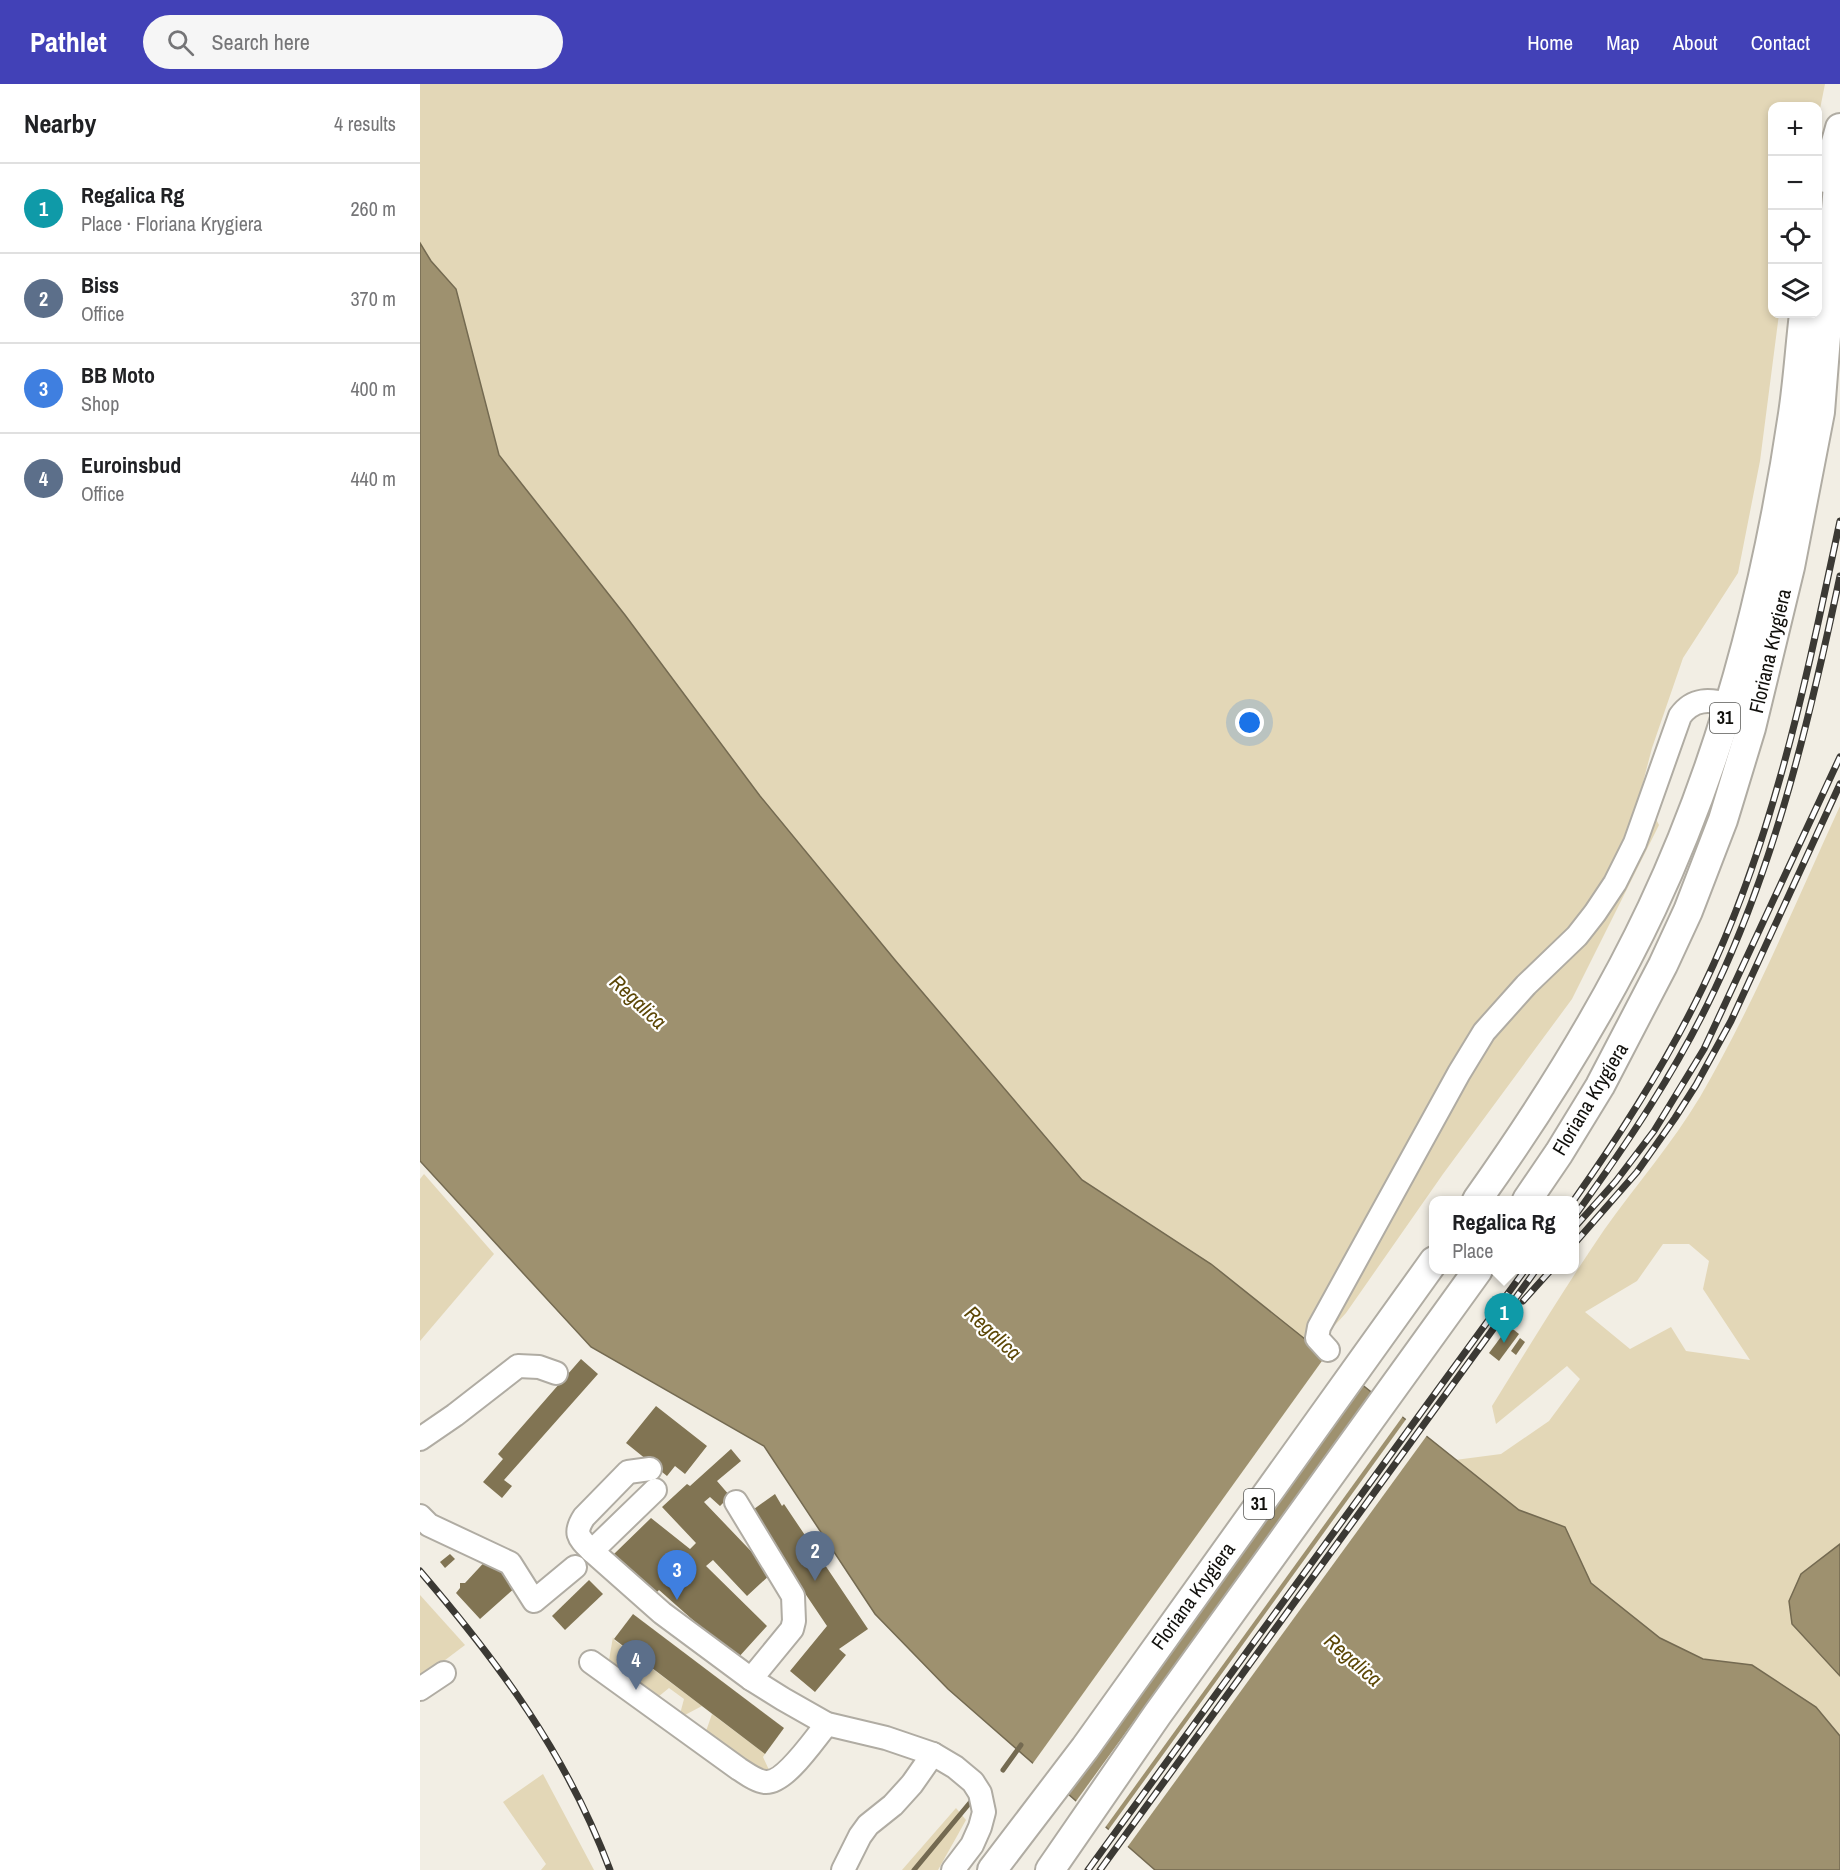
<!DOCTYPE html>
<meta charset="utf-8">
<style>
:root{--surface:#fff;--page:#f6f6f6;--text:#202124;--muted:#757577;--line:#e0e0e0;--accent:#4241b7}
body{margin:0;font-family:"Archivo Narrow",sans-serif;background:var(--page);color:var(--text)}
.controls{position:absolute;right:18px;top:18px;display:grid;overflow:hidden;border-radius:12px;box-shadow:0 3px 9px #0003}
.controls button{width:54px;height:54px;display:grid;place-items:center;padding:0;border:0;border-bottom:2px solid var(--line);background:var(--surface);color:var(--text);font:30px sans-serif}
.you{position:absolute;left:830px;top:639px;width:21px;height:21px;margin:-15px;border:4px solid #fff;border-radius:50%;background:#1a73e8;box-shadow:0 0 0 9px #1a73e833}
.badge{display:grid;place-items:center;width:39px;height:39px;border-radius:50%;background:var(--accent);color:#fff;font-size:20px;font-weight:700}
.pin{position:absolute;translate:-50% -50px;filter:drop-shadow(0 2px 3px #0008)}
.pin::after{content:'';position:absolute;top:32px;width:21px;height:18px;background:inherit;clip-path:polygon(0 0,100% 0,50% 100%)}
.popup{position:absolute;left:1009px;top:1112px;width:150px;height:78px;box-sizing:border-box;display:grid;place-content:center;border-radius:12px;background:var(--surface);filter:drop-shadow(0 2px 4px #0005);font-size:20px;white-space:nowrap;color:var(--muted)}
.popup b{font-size:22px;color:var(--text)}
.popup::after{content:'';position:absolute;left:50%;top:100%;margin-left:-12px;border:12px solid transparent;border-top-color:var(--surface)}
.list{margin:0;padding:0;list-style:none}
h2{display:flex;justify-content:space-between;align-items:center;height:78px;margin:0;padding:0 24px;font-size:26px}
h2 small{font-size:20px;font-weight:400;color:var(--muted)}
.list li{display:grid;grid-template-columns:39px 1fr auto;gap:18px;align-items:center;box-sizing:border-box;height:90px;padding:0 24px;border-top:2px solid var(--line)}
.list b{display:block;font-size:22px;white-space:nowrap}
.list p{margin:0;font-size:20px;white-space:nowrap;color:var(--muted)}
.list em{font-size:20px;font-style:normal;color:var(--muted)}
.icon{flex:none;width:33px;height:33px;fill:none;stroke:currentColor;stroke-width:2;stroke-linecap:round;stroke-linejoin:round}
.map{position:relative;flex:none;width:1420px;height:1786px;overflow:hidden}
header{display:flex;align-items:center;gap:36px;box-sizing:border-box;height:84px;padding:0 30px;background:var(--accent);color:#fff}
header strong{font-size:28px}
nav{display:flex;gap:33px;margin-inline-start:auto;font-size:21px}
.search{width:420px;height:54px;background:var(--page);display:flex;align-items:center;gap:15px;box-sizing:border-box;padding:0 21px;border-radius:33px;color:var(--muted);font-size:22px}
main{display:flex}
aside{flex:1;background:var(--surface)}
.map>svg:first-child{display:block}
.green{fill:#e3d7b7;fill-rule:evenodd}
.water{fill:#9e916f;stroke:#746a51;stroke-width:1.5}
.pier{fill:#f2eee4}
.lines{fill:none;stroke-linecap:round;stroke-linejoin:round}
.stream{stroke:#746a51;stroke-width:5}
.building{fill:#817453}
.minor-casing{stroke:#b0aca3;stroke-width:26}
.major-casing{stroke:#b0aca3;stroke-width:32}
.minor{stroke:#fff;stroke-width:22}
.major{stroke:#fff;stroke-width:28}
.rail-casing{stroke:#3b3934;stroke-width:7}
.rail{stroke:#fff;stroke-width:4.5;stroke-dasharray:14;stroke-linecap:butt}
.labels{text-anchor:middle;stroke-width:4.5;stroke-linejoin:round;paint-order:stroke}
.shield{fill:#fff;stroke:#585855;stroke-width:1.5}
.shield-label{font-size:18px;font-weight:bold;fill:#11100c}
.street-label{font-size:20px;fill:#11100c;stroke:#fff}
.water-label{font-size:21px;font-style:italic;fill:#5c4706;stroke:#fff}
</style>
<header>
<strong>Pathlet</strong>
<div class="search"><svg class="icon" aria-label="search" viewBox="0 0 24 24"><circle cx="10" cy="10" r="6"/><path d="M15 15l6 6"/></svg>Search here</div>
<nav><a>Home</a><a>Map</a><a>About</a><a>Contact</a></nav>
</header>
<main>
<aside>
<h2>Nearby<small>4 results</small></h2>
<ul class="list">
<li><span class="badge" style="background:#0f9aa8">1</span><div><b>Regalica Rg</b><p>Place · Floriana Krygiera</p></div><em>260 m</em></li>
<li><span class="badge" style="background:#5c6f8a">2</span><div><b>Biss</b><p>Office</p></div><em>370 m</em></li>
<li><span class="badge" style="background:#3f7fe0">3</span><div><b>BB Moto</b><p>Shop</p></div><em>400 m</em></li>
<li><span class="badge" style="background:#5c6f8a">4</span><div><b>Euroinsbud</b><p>Office</p></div><em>440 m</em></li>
</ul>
</aside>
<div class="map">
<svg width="1420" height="1786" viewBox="0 0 1420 1786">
<rect width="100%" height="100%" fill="#f2eee4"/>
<g class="green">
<path d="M0,0H1405L1398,35V22H1352V230H1359L1340,377L1318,489L1263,574L1232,664L1221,706L1239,741L1152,915L1023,1090L926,1229L894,1264L799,1187L662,1096L475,876L340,712L205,531L79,371L36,205L11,177L0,159Z"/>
<path d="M1420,722V1460L1381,1490L1372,1540L1420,1592V1652L1396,1623L1332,1581L1283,1575L1240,1554L1171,1499L1145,1443L1099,1426L1035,1376L1081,1370L1129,1337L1160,1295L1147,1282L1076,1340L1072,1322C1109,1263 1145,1203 1184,1146C1216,1101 1252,1060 1280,1013C1334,920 1375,820 1420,722ZM1243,1160H1269L1289,1177L1283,1205L1330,1276L1266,1267L1251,1243L1210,1265L1165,1228L1217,1197Z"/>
<path d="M4,1090L74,1170L0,1257V1095Z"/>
<path d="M0,1511L45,1561L0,1595Z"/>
<path d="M193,1553L194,1556L282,1622L263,1632L260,1630L264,1615L249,1604L238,1613L189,1576Z"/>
<path d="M292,1630L345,1670L343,1673L349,1686L335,1685L285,1650Z"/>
<path d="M123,1690L174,1786H121L126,1780L83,1718Z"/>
<path d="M536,1724L546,1736L518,1786H482Z"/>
</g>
<g class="water">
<path d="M0,159L11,177L36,205L79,371L205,531L340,712L475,876L662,1096L791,1180L1099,1426L1145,1443L1171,1499L1240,1554L1283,1575L1332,1581L1396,1623L1420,1652V1786H735L528,1605L455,1530L344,1362L171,1263L0,1077Z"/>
<path d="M1420,1460V1592L1372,1540L1369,1517L1381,1490Z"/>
</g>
<g class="pier">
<path d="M907,1270L943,1299L646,1712L611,1682Z"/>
<path d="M953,1307L983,1332L684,1745L654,1720Z"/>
<path d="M987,1334L1008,1350L706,1765L687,1748Z"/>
</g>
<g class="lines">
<g class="stream">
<path d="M583,1686L601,1661"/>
<path d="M494,1786L553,1715"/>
</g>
</g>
<g class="building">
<path d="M1089,1242L1099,1250L1079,1277L1069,1269Z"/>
<path d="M1100,1254L1105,1258L1096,1271L1091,1267Z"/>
<path d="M161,1275L178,1290L84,1396L92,1402L82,1414L63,1398L83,1375L78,1370Z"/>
<path d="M236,1322L287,1362L265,1390L255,1382L247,1392L206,1359Z"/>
<path d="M311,1365L321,1377L297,1397L310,1412L300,1422L290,1413L284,1418L352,1489L327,1512L293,1476L286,1482L347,1542L317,1575L239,1506L237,1508L194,1470L231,1434L270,1465L276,1459L242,1423L267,1400L270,1402Z"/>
<path d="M355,1410L362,1422L364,1420L448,1545L419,1565L426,1571L395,1608L370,1587L407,1542L337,1438L341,1436L334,1425Z"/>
<path d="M30,1470L35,1475L25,1484L20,1478Z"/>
<path d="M71,1471L96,1503L60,1535L36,1509L40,1504V1499H45Z"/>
<path d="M169,1496L183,1510L145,1546L132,1532Z"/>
<path d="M213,1530L364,1644L345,1670L194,1555Z"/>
</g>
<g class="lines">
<defs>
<g id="minor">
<path d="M908,1266L897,1254L899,1243L1039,989L1064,948L1106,901L1157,852L1175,829L1195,799L1215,759L1260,632C1273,614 1290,615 1309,621"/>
<path d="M0,1355L35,1331L98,1282L119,1283L136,1289"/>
<path d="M235,1406L172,1467L242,1529L331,1595L363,1615L407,1640L466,1654L513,1670L535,1683L553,1698L560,1709L564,1728L560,1743L552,1761L533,1786"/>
<path d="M316,1418L373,1512L374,1537L372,1545L331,1595"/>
<path d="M0,1432L9,1441L90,1479L114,1517L155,1483"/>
<path d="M172,1467C159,1454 153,1450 164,1433L208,1388L230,1385"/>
<path d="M171,1578L319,1685C327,1690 336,1697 345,1698C365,1700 395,1654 407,1640"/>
<path d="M0,1605L24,1589"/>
<path d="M423,1786L440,1752L448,1741L473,1721L492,1700L513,1670"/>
</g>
<g id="major">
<path d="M1406,94L1420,44"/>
<path d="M1057,1116C1123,1023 1183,928 1232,824C1305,669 1348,499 1373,330C1378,297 1380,263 1384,230"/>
<path d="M1107,1116L1139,1069L1180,1002L1243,881L1268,827L1303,736L1331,644L1370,483L1400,328L1420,75"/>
<path d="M572,1786L665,1664L1014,1177"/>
<path d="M630,1786L737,1631L1058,1186"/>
</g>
</defs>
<use href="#minor" class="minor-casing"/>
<use href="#major" class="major-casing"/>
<use href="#minor" class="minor"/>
<use href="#major" class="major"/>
<defs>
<g id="rail">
<path d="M1154,1116C1202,1048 1247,978 1283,903C1354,756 1386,596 1420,437"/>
<path d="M1154,1133C1207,1060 1257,986 1295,905C1357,774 1390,633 1420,492"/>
<path d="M1154,1144L1196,1097L1234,1047L1284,965L1420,673"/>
<path d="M1154,1160L1217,1088L1255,1034L1276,1001L1311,937L1420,700"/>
<path d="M1103,1217L1131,1186"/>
<path d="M0,1487C79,1579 147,1671 190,1786"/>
<path d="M668,1786L1105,1186"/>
<path d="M680,1786L1116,1186"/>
</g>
</defs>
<use href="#rail" class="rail-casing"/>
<use href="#rail" class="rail"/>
</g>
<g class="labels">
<g class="shield">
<rect x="1290" y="619" width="30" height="30" rx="4.5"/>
<rect x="824" y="1405" width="30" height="30" rx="4.5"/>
</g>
<g class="shield-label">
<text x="1305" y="640">31</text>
<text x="839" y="1426">31</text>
</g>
<g class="street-label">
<text transform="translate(1350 567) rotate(-77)" y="7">Floriana Krygiera</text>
<text transform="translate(1170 1015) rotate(-59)" y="7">Floriana Krygiera</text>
<text transform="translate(773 1512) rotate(-54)" y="7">Floriana Krygiera</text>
</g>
<g class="water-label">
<text transform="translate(218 918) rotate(43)" y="7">Regalica</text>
<text transform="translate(573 1249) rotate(43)" y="7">Regalica</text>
<text transform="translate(933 1576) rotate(41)" y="7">Regalica</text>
</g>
</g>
</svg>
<div class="controls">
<button>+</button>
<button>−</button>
<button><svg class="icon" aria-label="locate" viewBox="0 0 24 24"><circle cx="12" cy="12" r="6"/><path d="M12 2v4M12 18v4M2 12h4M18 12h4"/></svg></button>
<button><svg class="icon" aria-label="layers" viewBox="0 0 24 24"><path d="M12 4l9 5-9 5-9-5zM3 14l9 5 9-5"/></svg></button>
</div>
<div class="you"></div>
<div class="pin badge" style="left:1084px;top:1259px;background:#0f9aa8">1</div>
<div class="popup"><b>Regalica Rg</b>Place</div>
<div class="pin badge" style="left:395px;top:1497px;background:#5c6f8a">2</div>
<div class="pin badge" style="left:257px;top:1516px;background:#3f7fe0">3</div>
<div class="pin badge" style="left:216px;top:1606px;background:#5c6f8a">4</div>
</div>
</main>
